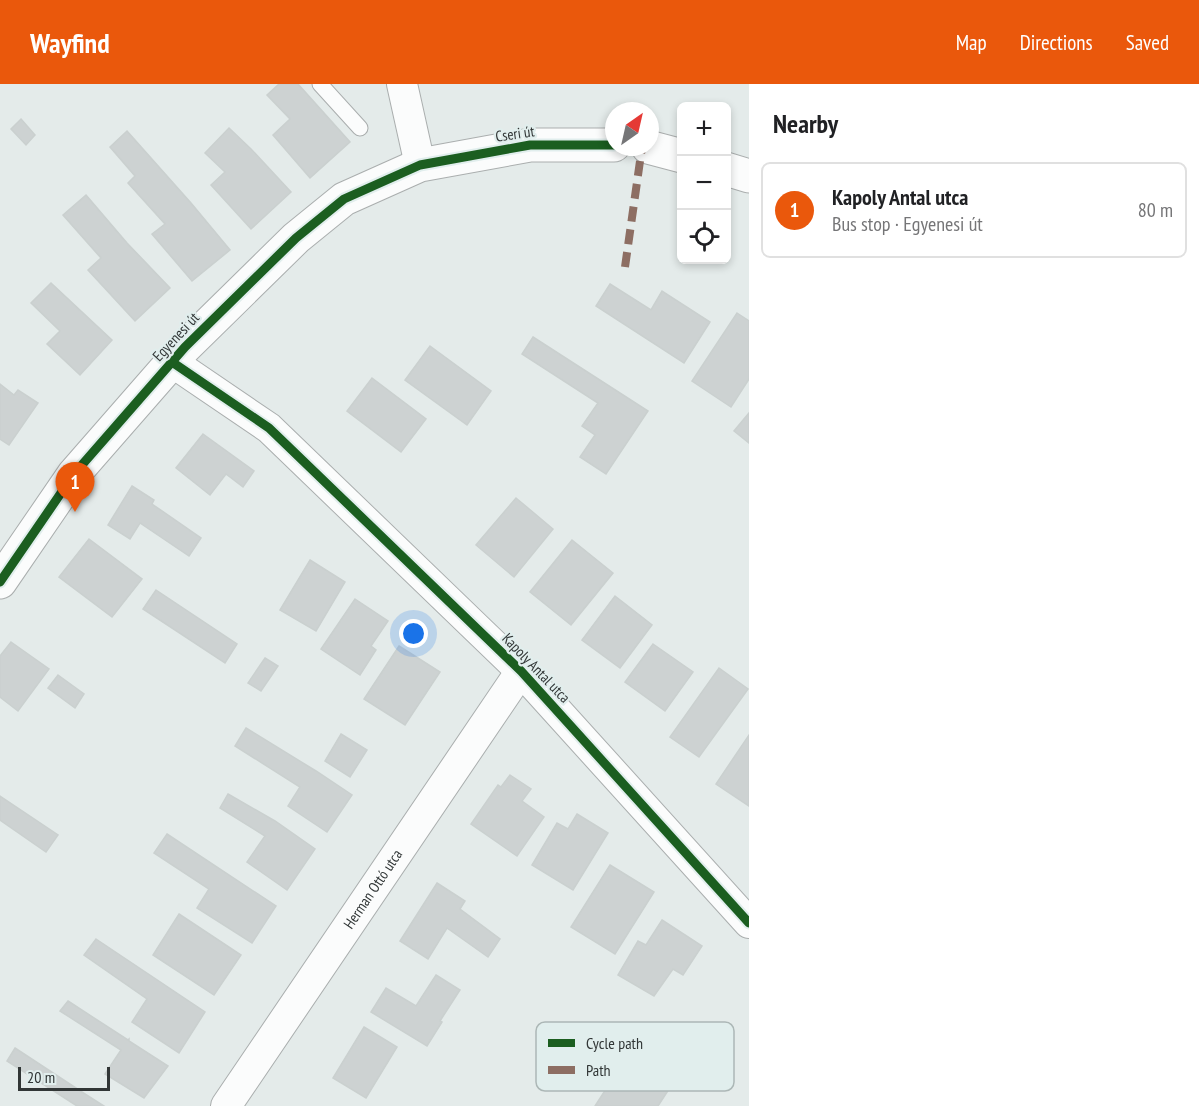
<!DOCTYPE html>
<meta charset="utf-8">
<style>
:root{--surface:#fff;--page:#f6f6f6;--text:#202124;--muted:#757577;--line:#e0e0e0;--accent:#ea580c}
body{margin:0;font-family:"PT Sans Narrow",sans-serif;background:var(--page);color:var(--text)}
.controls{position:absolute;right:18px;top:18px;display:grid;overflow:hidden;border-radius:9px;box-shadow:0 3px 9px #0003}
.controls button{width:54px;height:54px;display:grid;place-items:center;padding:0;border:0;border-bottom:2px solid var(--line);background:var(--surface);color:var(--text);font:30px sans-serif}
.compass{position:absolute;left:605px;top:18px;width:54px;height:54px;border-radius:50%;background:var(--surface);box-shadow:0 3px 9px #0003;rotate:34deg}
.scale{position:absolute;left:18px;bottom:15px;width:92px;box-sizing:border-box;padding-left:6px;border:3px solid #313636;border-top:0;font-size:16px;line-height:21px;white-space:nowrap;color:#313636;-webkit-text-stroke:4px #e1eeed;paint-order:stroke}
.you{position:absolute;left:414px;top:550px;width:21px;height:21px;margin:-15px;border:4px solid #fff;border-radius:50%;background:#1a73e8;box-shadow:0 0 0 9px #1a73e833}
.badge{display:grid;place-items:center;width:39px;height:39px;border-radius:50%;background:var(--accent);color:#fff;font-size:20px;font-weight:700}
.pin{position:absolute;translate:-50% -50px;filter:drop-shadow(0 2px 3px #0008)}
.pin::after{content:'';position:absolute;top:32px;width:21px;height:18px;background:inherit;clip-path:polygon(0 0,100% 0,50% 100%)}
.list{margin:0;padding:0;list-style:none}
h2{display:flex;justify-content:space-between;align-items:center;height:78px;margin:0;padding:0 24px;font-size:26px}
h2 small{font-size:20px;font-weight:400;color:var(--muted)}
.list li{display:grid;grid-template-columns:39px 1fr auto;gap:18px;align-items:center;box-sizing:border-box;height:96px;margin:0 12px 12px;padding:0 12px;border:2px solid var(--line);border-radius:9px}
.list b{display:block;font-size:22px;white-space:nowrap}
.list p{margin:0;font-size:20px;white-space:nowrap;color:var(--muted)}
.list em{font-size:20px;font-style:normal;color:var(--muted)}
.icon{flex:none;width:33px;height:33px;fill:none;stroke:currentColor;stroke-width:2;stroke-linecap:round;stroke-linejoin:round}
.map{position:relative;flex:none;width:749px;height:1022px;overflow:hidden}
header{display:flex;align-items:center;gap:36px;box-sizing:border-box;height:84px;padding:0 30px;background:var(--accent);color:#fff}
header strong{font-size:28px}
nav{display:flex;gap:33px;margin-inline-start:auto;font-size:21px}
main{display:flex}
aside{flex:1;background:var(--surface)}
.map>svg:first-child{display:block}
.building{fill:#cdd2d2;stroke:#cad0cf;stroke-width:1.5}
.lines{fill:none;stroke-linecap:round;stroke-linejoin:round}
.service-casing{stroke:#aaaeae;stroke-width:17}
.minor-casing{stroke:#aaaeae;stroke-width:32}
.tertiary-casing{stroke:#aaaeae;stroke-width:35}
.service{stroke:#fbfcfc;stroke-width:15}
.minor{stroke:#fbfcfc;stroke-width:30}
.tertiary{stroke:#fbfcfc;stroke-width:33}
.quiet{stroke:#8d6e63;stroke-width:8;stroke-dasharray:15 8;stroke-linecap:butt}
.cycleway-casing{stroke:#e1eeed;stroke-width:13}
.cycleway{stroke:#1b5e20;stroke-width:9}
.labels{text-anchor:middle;stroke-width:4.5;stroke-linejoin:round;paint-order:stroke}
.street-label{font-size:15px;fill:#313636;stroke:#e1eeed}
.key{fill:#e1eeed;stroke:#acb7b6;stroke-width:1.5}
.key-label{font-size:16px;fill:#313636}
</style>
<header>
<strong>Wayfind</strong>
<nav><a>Map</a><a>Directions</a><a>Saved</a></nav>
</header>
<main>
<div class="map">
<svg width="749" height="1022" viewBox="0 0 749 1022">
<rect width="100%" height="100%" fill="#e4ebea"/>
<g class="building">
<path d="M279,0H298L350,58L310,94L273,51L290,35L267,11Z"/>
<path d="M21,35L35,51L26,61L11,45Z"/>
<path d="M229,44L251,65L291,108L251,145L211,101L225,88L205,69Z"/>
<path d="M127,47L191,119L230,166L192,197L152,150L165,140L128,99L135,92L110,63Z"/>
<path d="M86,111L127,159L170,204L135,237L88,186L101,174L63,131Z"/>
<path d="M51,199L112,256L80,291L47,260L60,247L31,219Z"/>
<path d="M610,200L651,226L662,207L710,238L684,279L596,222Z"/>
<path d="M737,229L749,237V295L731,323L692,297Z"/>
<path d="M533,253L648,327L606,390L580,373L595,351L582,342L598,319L522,270Z"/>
<path d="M430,262L491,307L467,341L405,296Z"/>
<path d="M372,294L426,335L401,368L347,327Z"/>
<path d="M0,300L14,311L18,306L38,319L9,361L0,355Z"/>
<path d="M749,329V359L734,347Z"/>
<path d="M203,350L254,387L243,403L226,390L210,411L176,384Z"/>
<path d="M132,402L154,416L152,420L201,454L189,472L140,439L130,455L108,441Z"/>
<path d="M516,414L553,445L514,493L476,461Z"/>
<path d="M89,455L142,495L112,533L59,493Z"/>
<path d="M572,456L613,489L571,541L530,508Z"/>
<path d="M310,476L345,498L316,547L280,526Z"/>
<path d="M156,506L237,560L225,579L143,525Z"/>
<path d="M615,512L652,541L620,584L582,556Z"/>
<path d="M355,515L388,537L371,562L376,566L360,591L321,565Z"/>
<path d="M11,558L49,585L18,627L0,613V572Z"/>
<path d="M653,560L693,588L665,627L625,598Z"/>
<path d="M399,562L440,588L405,641L364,615Z"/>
<path d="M265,574L278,582L261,607L248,599Z"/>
<path d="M719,584L748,605L699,673L670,653Z"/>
<path d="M58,591L84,610L75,624L48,604Z"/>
<path d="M246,644L316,687L352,711L327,748L288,722L300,703L235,662Z"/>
<path d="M341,650L367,666L350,693L325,677Z"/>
<path d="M749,651V722L716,700Z"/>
<path d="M510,691L531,705L522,717L544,733L517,772L471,740L498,701L501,703Z"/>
<path d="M228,710L275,737L315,765L287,806L247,778L265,752L220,724Z"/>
<path d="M0,712L58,751L46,768L0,736Z"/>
<path d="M577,730L608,749L573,806L532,781L557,739L568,745Z"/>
<path d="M167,750L276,822L252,859L197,824L209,805L154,769Z"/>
<path d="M610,781L654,808L615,870L571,843Z"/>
<path d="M437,799L465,817L460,825L500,855L488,873L447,844L428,875L400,857Z"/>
<path d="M179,830L241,871L214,911L153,871Z"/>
<path d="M662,836L702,862L683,891L673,885L654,912L618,891L638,857L646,861Z"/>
<path d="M96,855L205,928L179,969L132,938L147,915L84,871Z"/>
<path d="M436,891L460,906L440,937L442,938L427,962L371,928L386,904L416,922Z"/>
<path d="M68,917L128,956L129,955V957L168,982L144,1014L105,990L121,966L60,927Z"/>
<path d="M364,943L397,963L366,1014L333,994Z"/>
<path d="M603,951L673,999L658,1022H595L608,1002L581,984Z"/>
<path d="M15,964L85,1010L104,1022H77L7,977Z"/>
</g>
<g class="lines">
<defs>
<path id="service" d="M320,0L360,44"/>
<g id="minor">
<path d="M402,0L420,81"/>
<path d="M172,278L269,344L521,587L749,839"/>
<path id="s1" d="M226,1022L521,587"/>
</g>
<g id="tertiary">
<path d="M648,63L682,72"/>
<path d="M726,85L749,92"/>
<path d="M0,498L74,390L185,263L296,154L344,115L420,81L530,61H614"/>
</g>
</defs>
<use href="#service" class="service-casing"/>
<use href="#minor" class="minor-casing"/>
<use href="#tertiary" class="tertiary-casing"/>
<use href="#service" class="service"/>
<use href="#minor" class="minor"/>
<use href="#tertiary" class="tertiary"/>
<path class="quiet" d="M625,183L642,63"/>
<defs>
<g id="cycleway">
<path d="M172,278L269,344L521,587L749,839"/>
<path d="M0,498L74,390L185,263L296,154L344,115L420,81L530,61H614"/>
</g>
</defs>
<use href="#cycleway" class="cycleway-casing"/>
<use href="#cycleway" class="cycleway"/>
</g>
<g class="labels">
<g class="street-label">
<text transform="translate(515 50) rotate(-8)" y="5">Cseri út</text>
<text transform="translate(176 253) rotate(-47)" y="5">Egyenesi út</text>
<text transform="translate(536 584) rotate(46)" y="5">Kapoly Antal utca</text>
<text dy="5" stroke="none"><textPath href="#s1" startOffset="262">Herman Ottó utca</textPath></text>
</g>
</g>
<rect x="536" y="938" width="198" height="69" rx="9" class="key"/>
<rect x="548" y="955" width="27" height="8" fill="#1b5e20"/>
<rect x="548" y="982" width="27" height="8" fill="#8d6e63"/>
<g class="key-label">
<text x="586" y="965">Cycle path</text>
<text x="586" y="992">Path</text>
</g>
</svg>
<div class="controls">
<button>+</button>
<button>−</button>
<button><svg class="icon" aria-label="locate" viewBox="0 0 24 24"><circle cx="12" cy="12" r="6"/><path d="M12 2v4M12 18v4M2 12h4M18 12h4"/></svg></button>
</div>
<svg class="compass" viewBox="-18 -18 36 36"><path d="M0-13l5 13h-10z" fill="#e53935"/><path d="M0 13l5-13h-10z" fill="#757577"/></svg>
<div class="scale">20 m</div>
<div class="you"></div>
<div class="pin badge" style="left:75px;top:428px">1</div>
</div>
<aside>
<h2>Nearby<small></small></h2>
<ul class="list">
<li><span class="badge">1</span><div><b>Kapoly Antal utca</b><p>Bus stop · Egyenesi út</p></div><em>80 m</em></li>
</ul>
</aside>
</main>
